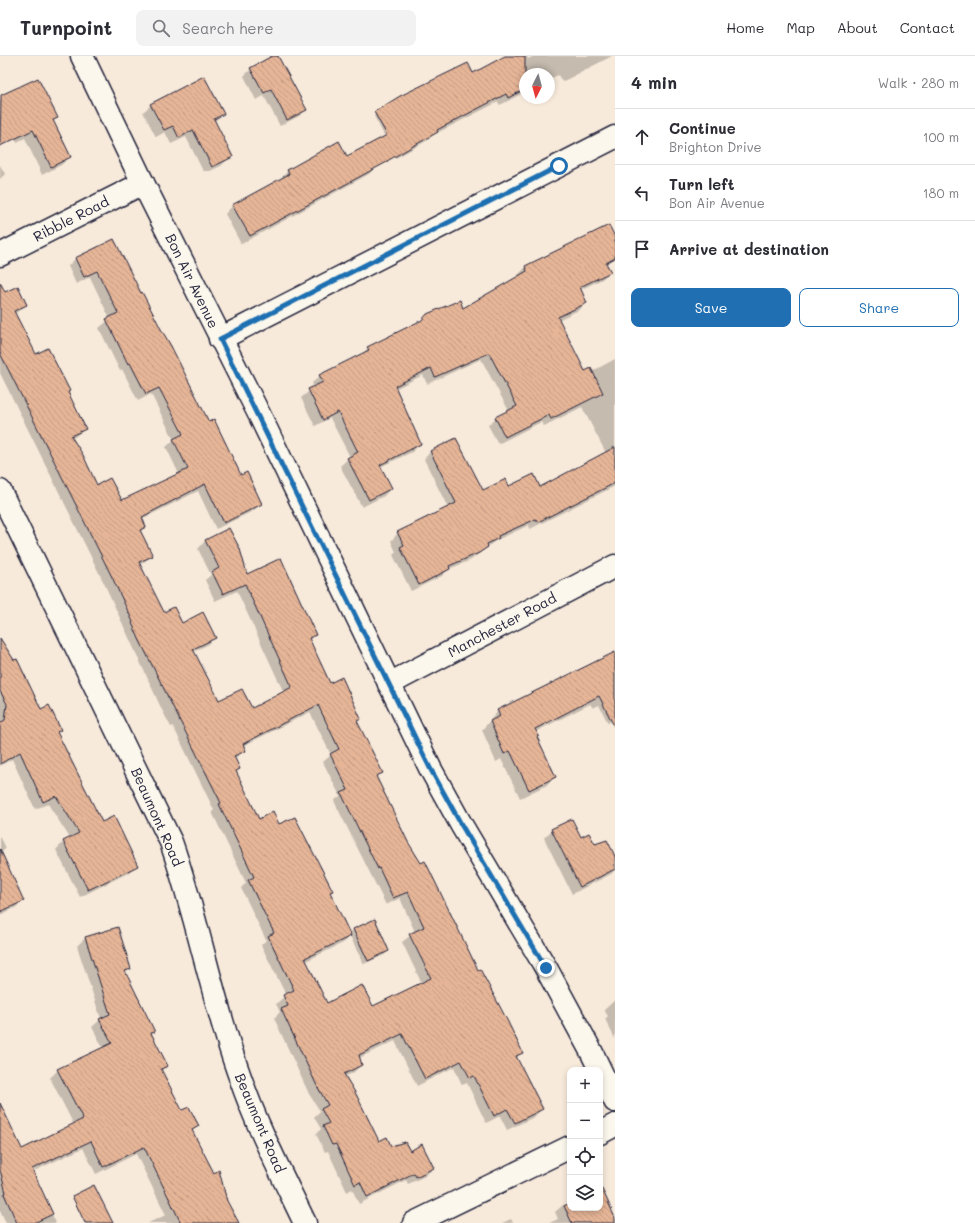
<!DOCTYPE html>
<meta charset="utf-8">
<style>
:root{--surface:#fff;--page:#f2f2f3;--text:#2b2b33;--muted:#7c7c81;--line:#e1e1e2;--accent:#1f6fb2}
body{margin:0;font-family:Mali,sans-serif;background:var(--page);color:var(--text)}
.controls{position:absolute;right:12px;bottom:12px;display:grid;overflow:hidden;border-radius:8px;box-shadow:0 2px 6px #0003}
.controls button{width:36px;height:36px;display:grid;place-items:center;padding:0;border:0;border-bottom:1px solid var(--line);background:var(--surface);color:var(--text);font:20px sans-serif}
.compass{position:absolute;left:519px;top:12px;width:36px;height:36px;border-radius:50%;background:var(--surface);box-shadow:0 2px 6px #0003;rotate:186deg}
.stop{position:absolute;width:12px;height:12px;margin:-9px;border:3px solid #1f6fb2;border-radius:50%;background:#fff}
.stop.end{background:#1f6fb2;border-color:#fff;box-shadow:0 1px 4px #0008}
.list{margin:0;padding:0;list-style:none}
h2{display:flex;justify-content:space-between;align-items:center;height:52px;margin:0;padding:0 16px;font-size:17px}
h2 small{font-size:13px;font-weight:400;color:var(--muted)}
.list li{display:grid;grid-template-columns:26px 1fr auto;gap:12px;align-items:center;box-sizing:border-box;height:56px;padding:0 16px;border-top:1px solid var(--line)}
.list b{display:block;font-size:15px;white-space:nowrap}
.list p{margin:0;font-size:13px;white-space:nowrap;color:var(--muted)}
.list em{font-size:13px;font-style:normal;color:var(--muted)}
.actions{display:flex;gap:8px;padding:12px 16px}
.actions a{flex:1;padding:9px 0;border:1px solid var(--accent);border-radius:8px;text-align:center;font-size:14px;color:var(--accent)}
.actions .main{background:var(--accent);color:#fff}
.icon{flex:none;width:22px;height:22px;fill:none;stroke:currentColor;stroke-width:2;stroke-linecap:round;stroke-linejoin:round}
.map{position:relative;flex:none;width:615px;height:1167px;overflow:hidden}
header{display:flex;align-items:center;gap:24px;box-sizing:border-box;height:56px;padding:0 20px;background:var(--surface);border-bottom:1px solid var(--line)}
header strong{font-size:19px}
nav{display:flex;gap:22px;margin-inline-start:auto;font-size:14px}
.search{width:280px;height:36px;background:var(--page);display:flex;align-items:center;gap:10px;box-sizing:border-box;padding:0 14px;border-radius:8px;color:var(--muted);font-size:15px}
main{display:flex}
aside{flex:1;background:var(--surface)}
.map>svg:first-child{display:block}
.shadow{fill:#0003;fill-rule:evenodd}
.building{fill:url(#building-back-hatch);stroke:#22223b;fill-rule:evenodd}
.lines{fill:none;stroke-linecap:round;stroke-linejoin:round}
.street-casing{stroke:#22223b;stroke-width:25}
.street{stroke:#fbf7ec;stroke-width:22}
.route{stroke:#1f6fb2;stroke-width:5}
.labels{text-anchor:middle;stroke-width:3;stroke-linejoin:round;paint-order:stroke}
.street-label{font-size:14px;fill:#22223b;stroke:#fbf7ec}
</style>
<header>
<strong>Turnpoint</strong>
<div class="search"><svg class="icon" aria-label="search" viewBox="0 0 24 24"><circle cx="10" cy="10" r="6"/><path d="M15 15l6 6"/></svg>Search here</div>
<nav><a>Home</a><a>Map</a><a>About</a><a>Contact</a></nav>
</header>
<main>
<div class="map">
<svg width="615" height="1167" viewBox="0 0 615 1167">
<defs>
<pattern id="building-back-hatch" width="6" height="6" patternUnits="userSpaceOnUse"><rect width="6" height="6" fill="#e6b597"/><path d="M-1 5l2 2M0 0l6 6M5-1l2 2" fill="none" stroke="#c59b83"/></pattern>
</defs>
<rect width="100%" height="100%" fill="#f7eadb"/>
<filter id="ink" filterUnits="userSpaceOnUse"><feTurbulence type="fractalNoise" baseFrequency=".025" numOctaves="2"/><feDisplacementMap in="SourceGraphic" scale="8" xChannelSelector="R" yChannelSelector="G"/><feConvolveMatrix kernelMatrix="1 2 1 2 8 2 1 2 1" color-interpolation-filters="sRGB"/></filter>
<g filter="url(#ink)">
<g class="shadow">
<path d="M274,0H277L306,54L299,60L280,70L264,40L256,44L244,20L251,13Z"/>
<path d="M507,0H527L528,3L534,0H612L562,26L558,19L549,23V18H525V36L500,49L498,46L433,79L428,84L396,102L374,60L382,52L473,19Z"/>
<path d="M6,38L56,62L53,66L70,101L61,109L42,119L25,82L17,86L0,51V45Z"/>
<path d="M151,49L222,58L214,66L229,102L221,110L210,115H203L186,81L171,88L165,76L156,81L143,56Z"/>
<path d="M346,101L377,109L369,118L241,188L225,158L233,149L280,123L288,115Z"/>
<path d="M0,109L5,118L0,123Z"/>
<path d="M114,184L140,238L208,367L240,421L261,448L253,455L216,473L198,435L142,463L145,471L140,476L152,500L140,509L163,557L181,568L214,582L207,589L193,596L218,646L251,654L284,637L237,535L215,545L205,524L211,519L198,493L205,485L229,473L246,520L314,579L309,584L329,628L360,663L357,666L382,717L376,722L407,787L521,997L516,1003L542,1053L534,1061L507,1074L500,1060L486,1067L467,1027L462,1029L454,1011L417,1030L395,985L359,1002L361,1009L353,1017L344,1021L379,1086L409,1096L433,1112L425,1120L408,1128L406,1124L359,1148L352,1133L347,1136L328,1095L325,1096L316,1078L321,1073L314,1061L320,1055L309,1038L274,962L280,956L276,948L286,939L261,889L266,884L241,832L246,827L212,756L214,754L173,670L171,671L162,654L104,527L0,317V240L26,249L15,258L35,299L67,337L85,373L72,383L96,430L122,446L179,418L166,391L174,384L151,338L138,345L122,313L120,315L99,272L110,263L90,221L76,228L68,210L75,203ZM310,656L331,699L323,706L340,740L334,745L386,849L400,842L415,876L402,886L422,928L372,951L327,948L306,905L343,887L350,880L364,908L384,899L388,895L375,864L353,874L349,878L329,837L332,834L278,770L258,764L235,717L239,713L234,703L245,694L243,690Z"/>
<path d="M526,211L610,216L602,223L580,234L586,247L579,254L558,264L585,316H591L615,303V430L530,473L529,469L495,485L471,504L449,513L442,520L411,535L393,499L396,496L391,485L398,477L448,452L424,403L431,395L482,436L509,432H540L606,397L582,351L544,370L541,366L498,388L488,369L496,362L509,355L481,303L427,328L423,319L395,333L420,388L412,396L380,411L391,432L384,440L362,451L340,410L350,401L330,362L315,370L301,342L314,331L312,327L320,320L360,300L368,292L463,253L519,221L518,219Z"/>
<path d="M0,583L41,654L60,674L57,676L102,767L137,809L128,817L80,841L56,794L64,785L70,782L48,748L35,753L12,703L0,710Z"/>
<path d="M615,597V663L608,667L599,649L593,652L590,648L535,676L536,681L555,721L547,729L520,742L501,703L496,706L482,674L498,655Z"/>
<path d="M552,774L581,782L594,789L615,803V814L611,818L572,838L544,782Z"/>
<path d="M0,780L6,792L1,797L23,845L15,852L0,859Z"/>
<path d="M117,872L130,912L125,917L154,976L151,978L166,1010L161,1015L182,1056L197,1070L192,1076L237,1167H148L166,1159L136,1098L96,1118L83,1092L32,1116L56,1167H6L0,1154V1069L21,1095L74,1069L50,1022L58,1014L103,992L92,971L101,963L77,890L85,882Z"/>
<path d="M615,944V983L605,963L608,960L604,954Z"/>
<path d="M600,1135L615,1164L613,1167H549L558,1163L555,1156L563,1149L570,1147V1152H600Z"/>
<path d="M511,1163L513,1167H502Z"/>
</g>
<g class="building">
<path d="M272,0H278L307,54L287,64L271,33L264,37L250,12Z"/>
<path d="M505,0H525V33L508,42L506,38L437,74L438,76L387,105V106L250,180L232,149L289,118L287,114L339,85L347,100L387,79L374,56L400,40L468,7L473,17Z"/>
<path d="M204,20L224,58L214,63L233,101L212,111L193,74L179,82L173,70L164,74L150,48Z"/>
<path d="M38,22L58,62L53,64L71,101L51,111L33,74L0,90L1,39Z"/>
<path d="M609,169L615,181V202L606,207L611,216L580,231L587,247L558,261L585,315L591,312L603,337L551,363L549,359L505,381L495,361L517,350L489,297L435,321L431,312L395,330L421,388L380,409L392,432L369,444L347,402L358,396L338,356L323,364L308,333L323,326L319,319L369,294L367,291L422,264L427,258L460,244L463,252L527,215L525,210Z"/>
<path d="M114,183L141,237L142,236L161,273L171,290L209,366L214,363L241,419L247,416L262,448L224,467L205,428L142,461L146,471L140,474L153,500L139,506L164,556L174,551L182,567L203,556L216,582L193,593L219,644L242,633L252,652L292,631L245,528L223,538L212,516L219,512L205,484L229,472L240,493L247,518L281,502L316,579L309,582L330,627L342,621L361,663L357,665L383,717L376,720L408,786L421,807L425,805L478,914L480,913L507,964L523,997L516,1000L543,1053L515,1067L507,1053L494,1060L474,1020L470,1022L461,1005L425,1023L402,978L359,999L362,1009L344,1018L356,1038L379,1085L387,1081L391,1090L405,1086L410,1095L422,1088L434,1112L416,1121L414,1117L367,1141L360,1126L355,1129L336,1088L332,1089L323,1070L329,1067L321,1053L328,1049L317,1030L281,953L288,950L283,939L294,934L268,880L274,877L248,824L254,821L219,748L221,747L140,585L132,567L133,566L111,519L0,297V226L5,236L18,230L27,249L14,255L36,298L48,292L70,335L68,336L86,373L71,380L83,399L97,429L110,422L122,444L188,413L173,383L183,378L159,332L146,338L130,307L128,308L106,263L118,257L97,215L84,221L75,202ZM318,649L339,693L330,698L348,734L341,737L378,813L379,812L393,842L408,836L424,871L409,878L431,922L373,950L362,929L327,947L305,902L351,880L330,836L333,835L295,761L279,768L273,755L259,763L236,715L240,713L234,700L246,695L243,688Z"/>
<path d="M456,382L483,434L506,423L509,430L534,418L540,431L615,391V427L538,466L536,463L498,480L499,482L487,488L488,491L479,497L449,510L450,513L419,529L400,491L404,489L397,476L456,447L430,395Z"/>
<path d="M0,582L14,604L17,603L41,653L49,649L61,674L57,676L102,766L114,760L138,810L88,834L63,785L79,777L56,740L43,746L20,696L0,708V667L5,664L7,648L0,635Z"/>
<path d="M615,596V672L599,640L535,673L539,680L537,681L556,721L529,734L510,695L504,698L490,665L500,660L497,654Z"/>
<path d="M572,763L581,781L589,777L595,788L607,784L615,800V813L580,831L551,773Z"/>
<path d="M0,793L24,845L0,856Z"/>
<path d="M375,863L389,895L368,905L353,873Z"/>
<path d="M118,871L131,913L125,915L155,976L151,977L168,1010L161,1013L182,1054L189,1051L199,1070L192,1074L214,1117L219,1114L227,1145L239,1167H181L144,1091L103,1111L91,1085L32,1113L53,1158L34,1167H17L4,1138L6,1137L0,1114V1047L22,1093L83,1063L57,1013L112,987L99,963L110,958L85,881Z"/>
<path d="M94,1129L113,1167H85L72,1140Z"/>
<path d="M600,1133H602L609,1148L615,1162V1167H572L564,1150L570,1147V1152H600Z"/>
</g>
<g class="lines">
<defs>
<g id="street">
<path d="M82,0L143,127L260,360L430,712L462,770L546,912L592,997L615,1045"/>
<path d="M0,199L143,127"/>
<path d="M220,283L615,81"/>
<path d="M0,435L171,786C198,863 212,944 240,1021C257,1071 282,1119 305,1167"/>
<path d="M389,628L615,510"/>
<path d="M600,1077L615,1069"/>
<path d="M414,1167L570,1091"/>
</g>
</defs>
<use href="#street" class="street-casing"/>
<use href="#street" class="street"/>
</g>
</g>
<g class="lines" filter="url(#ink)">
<path class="route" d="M546,912L462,770L430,712L220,283L559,110"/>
</g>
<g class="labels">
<g class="street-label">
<text transform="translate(71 163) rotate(-27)" y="5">Ribble Road</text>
<text transform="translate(192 225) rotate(64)" y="5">Bon Air Avenue</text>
<text transform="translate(502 569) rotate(-28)" y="5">Manchester Road</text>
<text transform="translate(157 761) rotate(66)" y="5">Beaumont Road</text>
<text transform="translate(260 1067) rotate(67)" y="5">Beaumont Road</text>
</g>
</g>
</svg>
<div class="controls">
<button>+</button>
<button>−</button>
<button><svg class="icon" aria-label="locate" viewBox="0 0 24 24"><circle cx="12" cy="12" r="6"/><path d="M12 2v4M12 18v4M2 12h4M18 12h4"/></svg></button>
<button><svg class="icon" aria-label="layers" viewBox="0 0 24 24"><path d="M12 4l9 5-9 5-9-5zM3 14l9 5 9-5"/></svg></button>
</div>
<svg class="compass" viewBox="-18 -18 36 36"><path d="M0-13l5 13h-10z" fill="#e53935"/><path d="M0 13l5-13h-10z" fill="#7c7c81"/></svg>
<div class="stop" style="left:559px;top:110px"></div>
<div class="stop end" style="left:546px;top:912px"></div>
</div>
<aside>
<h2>4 min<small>Walk · 280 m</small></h2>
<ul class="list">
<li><svg class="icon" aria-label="ahead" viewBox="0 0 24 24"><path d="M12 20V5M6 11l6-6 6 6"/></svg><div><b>Continue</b><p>Brighton Drive</p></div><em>100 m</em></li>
<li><svg class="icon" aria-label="left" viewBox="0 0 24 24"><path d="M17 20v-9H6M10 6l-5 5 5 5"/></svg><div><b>Turn left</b><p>Bon Air Avenue</p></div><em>180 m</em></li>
<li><svg class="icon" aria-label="arrive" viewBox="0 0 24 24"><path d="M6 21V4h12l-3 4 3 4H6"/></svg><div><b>Arrive at destination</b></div></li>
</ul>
<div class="actions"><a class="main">Save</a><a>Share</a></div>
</aside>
</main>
